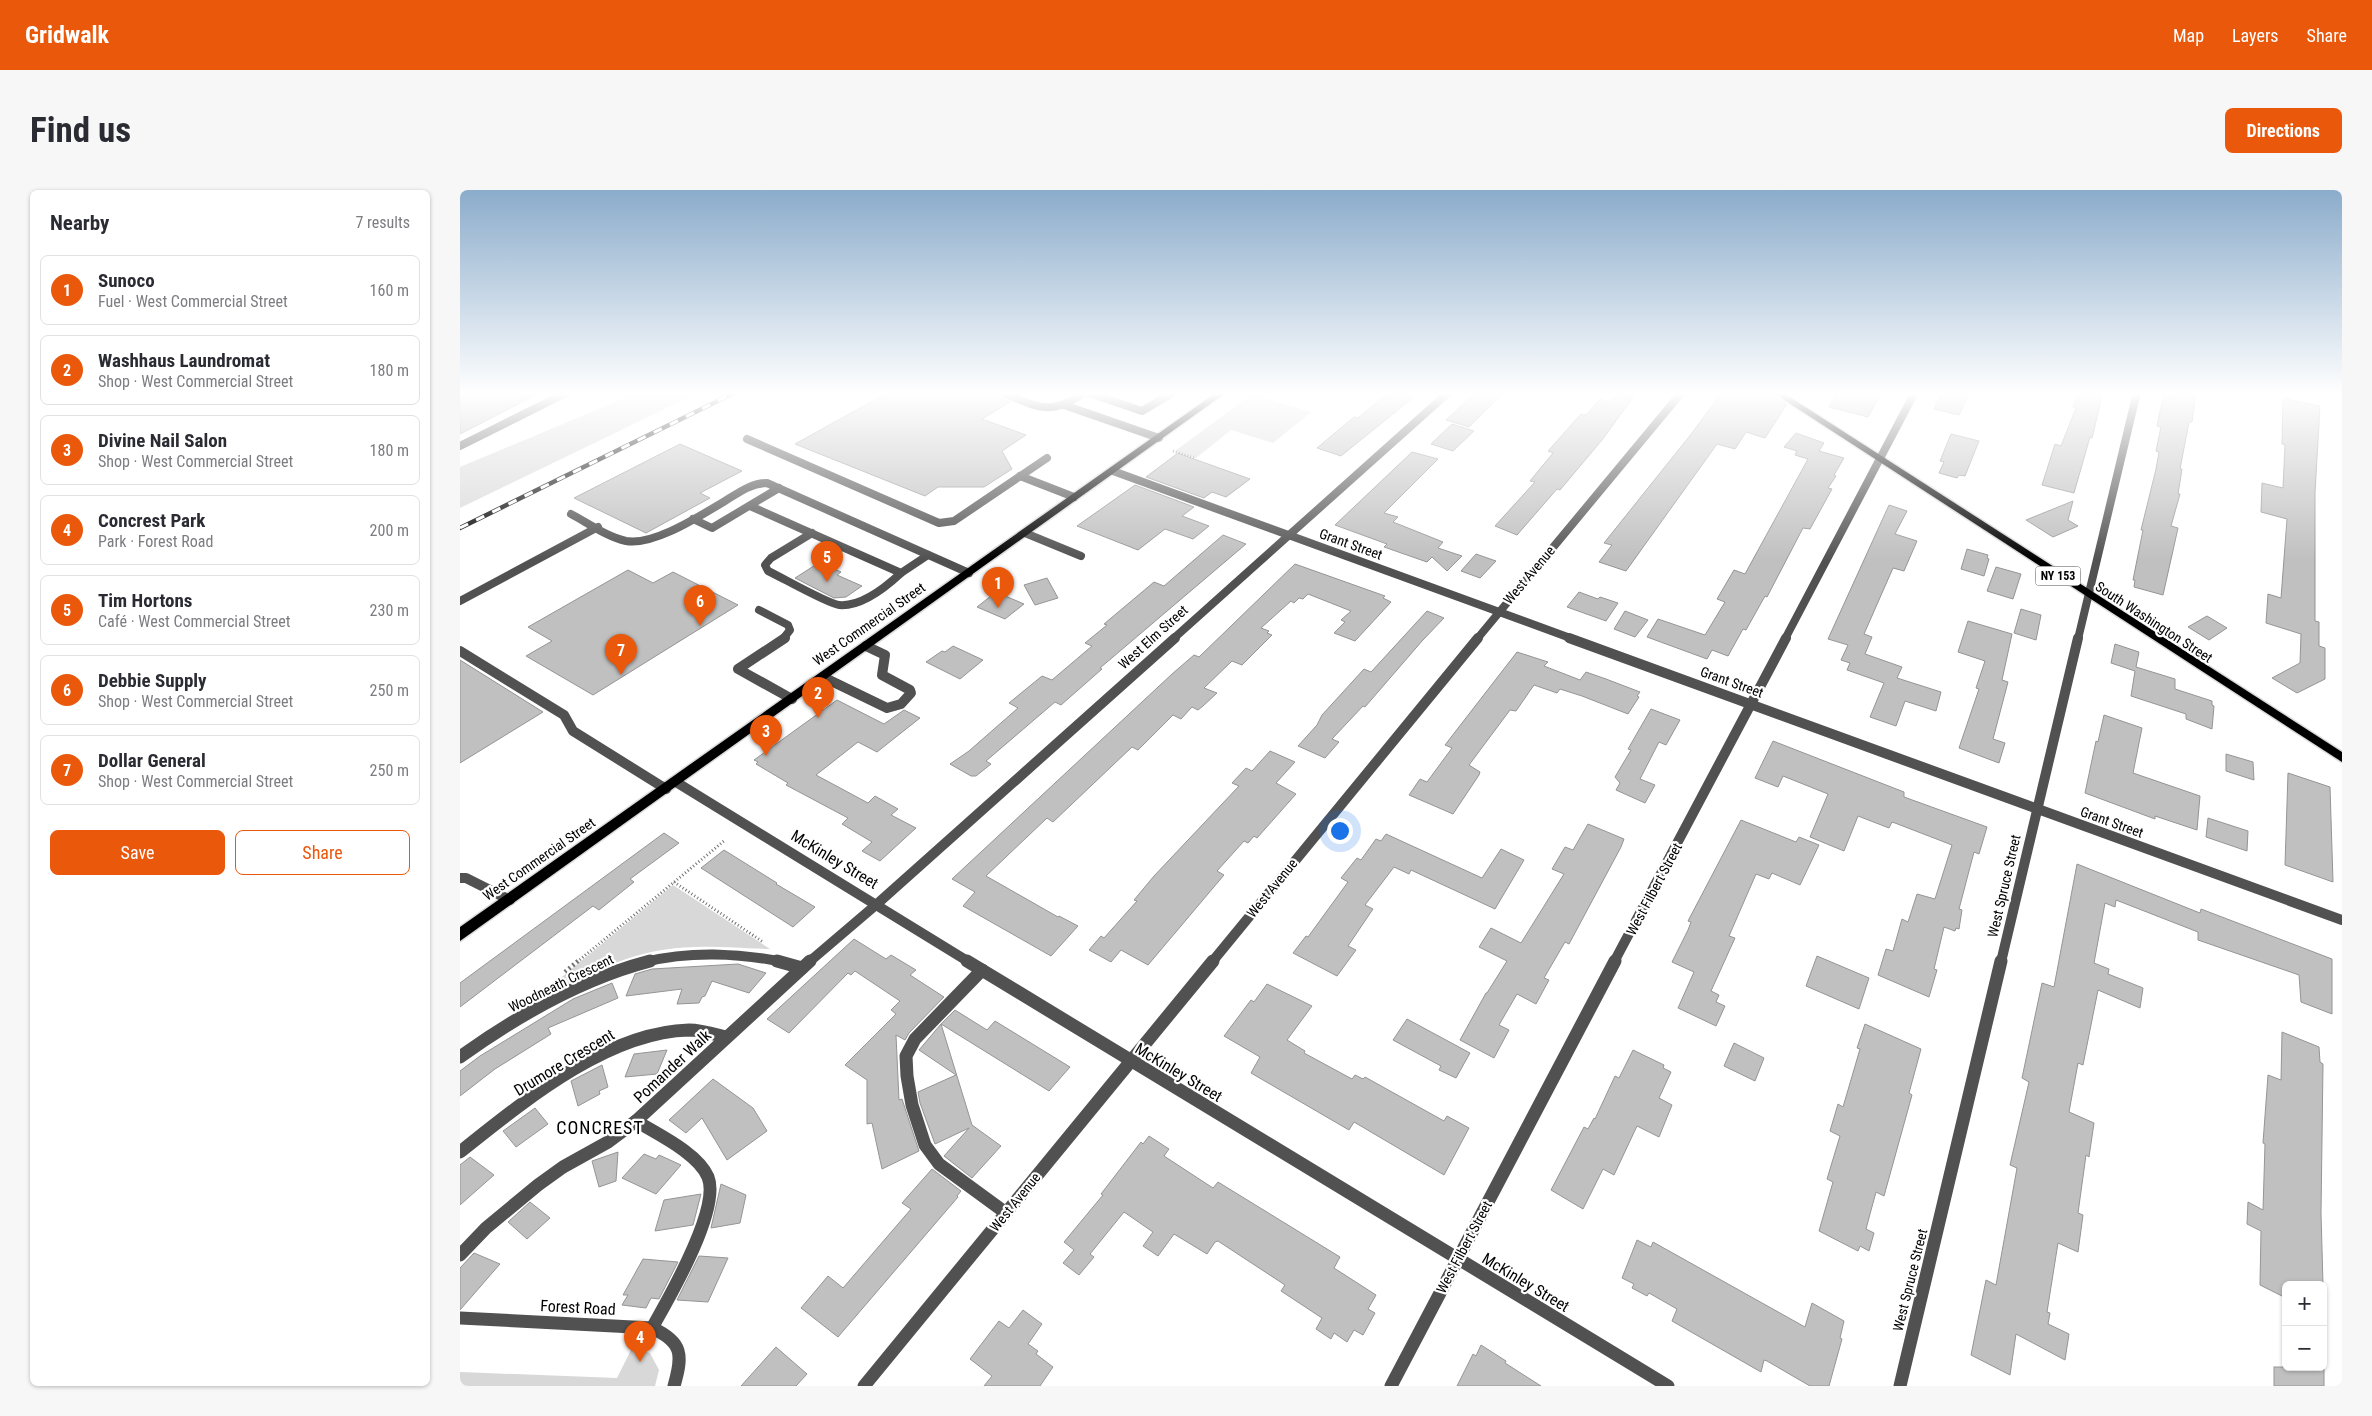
<!DOCTYPE html>
<meta charset="utf-8">
<style>
:root{--surface:#fff;--page:#f7f7f7;--text:#2b2b33;--muted:#7c7c81;--line:#e1e1e2;--accent:#ea580c}
body{margin:0;font-family:"Roboto Condensed",sans-serif;background:var(--page);color:var(--text)}
.controls{position:absolute;right:15px;bottom:15px;display:grid;overflow:hidden;border-radius:8px;box-shadow:0 1px 4px #0004}
.controls button{width:45px;height:45px;display:grid;place-items:center;padding:0;border:0;border-bottom:1px solid var(--line);background:var(--surface);color:var(--text);font:25px sans-serif}
.you{position:absolute;left:879px;top:640px;width:18px;height:18px;margin:-12px;border:4px solid #fff;border-radius:50%;background:#1a73e8;box-shadow:0 0 0 8px #1a73e833}
.badge{display:grid;place-items:center;width:32px;height:32px;border-radius:50%;background:var(--accent);color:#fff;font-size:16px;font-weight:700}
.pin{position:absolute;translate:-50% -41px;filter:drop-shadow(0 1px 2px #0008)}
.pin::after{content:'';position:absolute;top:26px;width:18px;height:15px;background:inherit;clip-path:polygon(0 0,100% 0,50% 100%)}
.list{margin:0;padding:0;list-style:none}
h2{display:flex;justify-content:space-between;align-items:center;height:65px;margin:0;padding:0 20px;font-size:21px}
h2 small{font-size:16px;font-weight:400;color:var(--muted)}
.list li{display:grid;grid-template-columns:32px 1fr auto;gap:15px;align-items:center;box-sizing:border-box;height:70px;margin:0 10px 10px;padding:0 10px;border:1px solid var(--line);border-radius:8px}
.list b{display:block;font-size:19px;white-space:nowrap}
.list p{margin:0;font-size:16px;white-space:nowrap;color:var(--muted)}
.list em{font-size:16px;font-style:normal;color:var(--muted)}
.actions{display:flex;gap:10px;padding:15px 20px}
.actions a{flex:1;padding:11px 0;border:1px solid var(--accent);border-radius:8px;text-align:center;font-size:18px;color:var(--accent)}
.actions .main{background:var(--accent);color:#fff}
.map{position:relative;flex:none;width:1882px;height:1196px;overflow:hidden;border-radius:8px}
header{display:flex;align-items:center;gap:30px;box-sizing:border-box;height:70px;padding:0 25px;background:var(--accent);color:#fff}
header strong{font-size:24px}
nav{display:flex;gap:28px;margin-inline-start:auto;font-size:18px}
.intro{display:flex;align-items:center;justify-content:space-between;box-sizing:border-box;height:120px;padding:0 30px}
h1{margin:0;font-size:35px}
.button{padding:12px 22px;border-radius:8px;background:var(--accent);color:#fff;font-size:18px;font-weight:700}
main{display:flex;gap:30px;padding:0 30px}
aside{flex:1;background:var(--surface);border-radius:8px;box-shadow:0 1px 4px #0004}
.map>svg:first-child{display:block}
.green{fill:#d8d8d8}
.building{fill:#c0c0c0;stroke:#959595}
.lines{fill:none;stroke-linecap:round;stroke-linejoin:round}
.primary-casing{stroke:#dbdbdb;stroke-width:3}
.path-far2{stroke:#737373;stroke-width:2.5;stroke-dasharray:1 2;stroke-linecap:butt}
.path-far1{stroke:#737373;stroke-width:3;stroke-dasharray:1 2.5;stroke-linecap:butt}
.path{stroke:#737373;stroke-width:4.5;stroke-dasharray:2 3;stroke-linecap:butt}
.lane-far1{stroke:#515151;stroke-width:8}
.lane{stroke:#515151;stroke-width:10}
.street-far2{stroke:#515151;stroke-width:8}
.street-far1{stroke:#515151;stroke-width:10}
.street{stroke:#515151;stroke-width:13}
.primary{fill:#000;fill-rule:evenodd}
.rail-casing{stroke:#000;stroke-width:4.5}
.rail{stroke:#fff;stroke-width:3;stroke-dasharray:9;stroke-linecap:butt}
.labels{text-anchor:middle;stroke-width:4.5;stroke-linejoin:round;paint-order:stroke}
.shield{fill:#fff;stroke:#4c4c4c;stroke-width:1}
.shield-label{font-size:12px;font-weight:bold;fill:#000}
.street-label{font-size:14px;fill:#000;stroke:#fff}
.near-street-label{font-size:16px;fill:#000;stroke:#fff}
.near-neighbourhood-label{font-size:18px;letter-spacing:1px;fill:#000;stroke:#fff}
</style>
<header>
<strong>Gridwalk</strong>
<nav><a>Map</a><a>Layers</a><a>Share</a></nav>
</header>
<div class="intro"><h1>Find us</h1><a class="button">Directions</a></div>
<main>
<aside>
<h2>Nearby<small>7 results</small></h2>
<ul class="list">
<li><span class="badge">1</span><div><b>Sunoco</b><p>Fuel · West Commercial Street</p></div><em>160 m</em></li>
<li><span class="badge">2</span><div><b>Washhaus Laundromat</b><p>Shop · West Commercial Street</p></div><em>180 m</em></li>
<li><span class="badge">3</span><div><b>Divine Nail Salon</b><p>Shop · West Commercial Street</p></div><em>180 m</em></li>
<li><span class="badge">4</span><div><b>Concrest Park</b><p>Park · Forest Road</p></div><em>200 m</em></li>
<li><span class="badge">5</span><div><b>Tim Hortons</b><p>Café · West Commercial Street</p></div><em>230 m</em></li>
<li><span class="badge">6</span><div><b>Debbie Supply</b><p>Shop · West Commercial Street</p></div><em>250 m</em></li>
<li><span class="badge">7</span><div><b>Dollar General</b><p>Shop · West Commercial Street</p></div><em>250 m</em></li>
</ul>
<div class="actions"><a class="main">Save</a><a>Share</a></div>
</aside>
<div class="map">
<svg width="1882" height="1196" viewBox="0 0 1882 1196">
<rect width="100%" height="100%" fill="#fff"/>
<g class="green">
<path d="M179,202H240L0,318V277Z"/>
<path d="M792,204L851,222L813,253L771,240L736,268L715,261Z"/>
<path d="M213,695L310,759C274,758 237,754 202,760C156,767 114,792 74,812V810Z"/>
<path d="M172,1158L190,1163L199,1180L195,1196H0V1182L157,1188Z"/>
</g>
<g class="building">
<path d="M0,202H82L0,244Z"/>
<path d="M429,202H535L538,207L550,212L522,229L566,245L542,261L552,279L524,297H478L465,306L335,254Z"/>
<path d="M929,202H960L881,266L857,258L894,227L898,228Z"/>
<path d="M1016,202H1044L1009,237L986,230Z"/>
<path d="M1159,202H1177L1142,250L1100,300L1097,299L1057,345L1035,336L1075,292L1070,291L1093,263L1088,261L1121,224L1126,225L1140,209L1150,212Z"/>
<path d="M1262,202H1310L1327,214L1305,248L1286,242L1275,259L1257,254L1166,381L1139,372L1152,355L1144,353L1232,243Z"/>
<path d="M1377,202H1422L1408,227L1369,217Z"/>
<path d="M1482,202H1510L1499,225L1474,219Z"/>
<path d="M1619,202H1643L1632,248L1630,247L1614,303L1582,295L1595,254L1601,256L1616,218L1613,217Z"/>
<path d="M1710,202H1736L1732,232H1729L1720,279H1722L1718,304H1720L1711,336L1718,338L1703,405L1674,397L1675,390H1673L1683,340H1681L1696,279L1699,262L1696,261L1701,237L1697,236L1700,221L1704,206L1710,207Z"/>
<path d="M1823,208L1860,216L1855,302V431L1859,432V456L1865,458V489L1837,503L1812,488L1840,473L1841,444L1806,433L1808,404L1821,408L1827,329L1801,322L1802,293L1823,298L1825,255L1822,254Z"/>
<path d="M992,234L1014,241L993,261L971,254Z"/>
<path d="M1336,243L1364,253L1359,261L1384,268L1374,285L1376,286L1368,298L1372,299L1350,339L1343,338L1307,407L1305,406L1286,440L1283,439L1268,466L1252,460L1247,469L1187,447L1198,429L1245,445L1265,412L1257,409L1274,380L1285,384L1348,269L1335,265L1337,261L1324,257Z"/>
<path d="M1491,244L1519,251L1505,286L1499,285L1497,288L1479,283L1484,272L1480,271Z"/>
<path d="M220,254L282,281L240,303L250,308L186,343L114,308Z"/>
<path d="M952,262L978,269L924,323L938,327L933,332L983,352L978,358L1002,366L987,381L972,367L967,372L924,357L927,354L875,335Z"/>
<path d="M718,263L734,269L790,289L766,307L752,302L744,308L686,287Z"/>
<path d="M675,295L734,317L722,326L749,336L733,349L705,339L678,360L617,336Z"/>
<path d="M1613,311L1608,330L1618,336L1593,347L1566,330Z"/>
<path d="M1429,315L1447,321L1435,344L1457,351L1444,381L1433,378L1404,444L1412,447L1405,464L1442,477L1437,488L1481,502L1476,521L1445,511L1436,536L1410,527L1424,493L1387,480L1390,473L1381,470L1388,455L1368,449Z"/>
<path d="M763,345L786,354L640,478L642,479L601,515L595,512L526,571L531,574L516,586H511L490,574L509,561L558,518L549,513L582,486L592,490L632,456L625,453L647,435L644,434L694,392L704,396Z"/>
<path d="M1507,359L1528,365L1527,368L1529,369L1524,386L1501,379Z"/>
<path d="M1016,364L1036,371L1020,388L1001,381Z"/>
<path d="M360,372L381,382L377,385L402,396L386,407L374,408L335,388Z"/>
<path d="M835,374L925,406L923,408L931,412L895,451L874,443L885,432L881,430L891,421L848,404L843,409L839,408L834,413L831,411L801,438L809,441L807,443L812,445L782,475L772,471L744,498L757,503L743,516L738,520L732,517L721,529L713,525L678,560L672,557L593,632L587,628L526,686L598,727L599,726L618,736L591,766L503,716L515,702L492,689L712,484L734,465L739,467Z"/>
<path d="M1536,377L1561,384L1553,409L1527,401Z"/>
<path d="M168,380L193,393L213,382L278,415L133,505L66,466L92,451L68,437Z"/>
<path d="M587,388L598,408L575,415L564,395Z"/>
<path d="M536,402L564,414L545,429L517,417Z"/>
<path d="M1119,402L1138,409L1140,407L1158,413L1146,431L1107,417Z"/>
<path d="M1561,419L1581,425L1576,450L1554,443Z"/>
<path d="M967,421L984,428L962,451L905,517L903,516L872,549L879,552L865,568L838,556L857,535L862,525L904,479L911,482Z"/>
<path d="M1165,421L1188,430L1175,447L1154,439Z"/>
<path d="M1747,426L1767,438L1749,450L1728,437Z"/>
<path d="M1508,431L1552,444L1542,490L1548,492L1533,549L1545,553L1539,573L1499,558L1519,499L1516,498L1525,471L1498,462Z"/>
<path d="M1655,454L1679,462L1676,477L1715,489V499L1752,511V515L1754,516L1752,539L1726,529V524L1671,506L1675,481L1651,473Z"/>
<path d="M493,456L523,470L500,489L466,472L482,461L485,462Z"/>
<path d="M1057,462L1088,472L1084,476L1120,490L1126,482L1146,489L1180,502L1177,506L1179,507L1168,524L1122,506L1100,499L1097,503L1074,495L1056,521L1050,520L1009,575L1020,582L1019,585L993,624L949,605L960,589L967,592L992,558L985,555Z"/>
<path d="M0,470L83,522L0,573Z"/>
<path d="M377,510L424,534L444,520L460,528L417,562L398,552L356,585L408,613L415,606L438,619L431,625L456,638L420,671L402,661L412,652L382,634L388,628L326,595L328,593L296,574L298,572L294,570Z"/>
<path d="M1191,519L1220,530L1206,555L1199,552L1180,589L1195,595L1185,613L1156,600L1160,593L1155,587L1171,560L1168,559Z"/>
<path d="M1644,525L1682,538L1673,583L1740,606L1737,640L1695,626V629L1625,603L1636,551L1638,552Z"/>
<path d="M1313,551L1444,602V607L1527,637L1519,664L1514,662L1499,719L1502,720L1499,739L1496,738L1495,741L1484,737L1474,779L1477,780L1469,807L1418,785L1426,759L1433,761L1442,729L1448,732L1457,704L1475,709L1492,655L1435,633L1432,632L1429,638L1398,626L1384,661L1350,647L1368,604L1323,586L1318,597L1295,588Z"/>
<path d="M810,561L835,572L816,593L836,604L797,648L794,646L788,653L784,651L757,681L764,685L688,775L661,760L651,772L629,760L641,746L644,748L677,711L674,710L694,686L779,596L772,593L786,578L792,581Z"/>
<path d="M1766,564L1793,572L1794,590L1766,581Z"/>
<path d="M1828,583L1870,597L1873,692L1825,675Z"/>
<path d="M1748,628L1788,641L1787,661L1746,647Z"/>
<path d="M1281,630L1336,652L1339,647L1359,655L1340,695L1312,683L1309,689L1296,684L1269,746L1275,748L1251,801L1259,805L1256,812L1265,816L1256,836L1218,818L1234,782L1212,772L1228,740L1231,732L1228,731Z"/>
<path d="M1128,634L1164,649L1161,657L1109,754L1105,752L1084,788L1089,790L1076,814L1057,804L1039,835L1049,840L1034,868L1000,850L1026,803H1027L1047,771L1019,757L1031,738L1061,753L1104,684L1092,679L1105,657L1113,660Z"/>
<path d="M204,643L219,653L170,689L174,692L139,720L133,716L0,817V793Z"/>
<path d="M926,644L1022,688L1041,659L1064,670L1035,719L951,680L949,684L934,677L905,715L913,719L888,756L896,760L877,786L833,763L846,746L848,747L888,692L881,688L897,668L901,670L916,649L921,651Z"/>
<path d="M264,660L317,693L316,694L355,717L333,737L241,678Z"/>
<path d="M1617,674L1740,723L1741,719L1872,769V824L1841,812L1839,785L1738,750V742L1656,710L1655,717L1645,713L1634,773L1649,779L1648,784L1683,798L1680,818L1638,800L1623,875L1618,873L1609,922L1634,933L1629,967L1626,965L1618,1023L1623,1025L1618,1062L1598,1053L1587,1122L1590,1123L1588,1134L1609,1144L1605,1170L1556,1144L1550,1185L1511,1165L1526,1090L1536,1095L1557,978L1550,975L1569,892L1562,888L1582,793L1594,797Z"/>
<path d="M394,749L426,769L431,765L456,780L450,785L484,807L449,843L445,850L436,845L439,910L442,909L459,961L422,979L412,933L407,934V890L385,875L436,824L431,820L440,811L395,781L391,785L388,783L329,843L307,829Z"/>
<path d="M1357,766L1409,788L1399,819L1346,796Z"/>
<path d="M278,774L306,783L289,803L252,791L245,806L242,807L239,813L217,814L222,799L166,806L175,784L192,779Z"/>
<path d="M152,793L158,808L88,838L91,844L35,879L0,906V881L20,866L113,809Z"/>
<path d="M807,794L852,816L827,850L845,861L844,863L892,889L895,885L903,889L905,887L984,931L987,926L1009,938L984,985L894,932L889,940L791,883L800,867L764,846L791,810L794,812Z"/>
<path d="M495,820L527,840L535,831L610,877L589,901L481,834Z"/>
<path d="M947,829L1010,863L996,888L979,880L981,876L933,850Z"/>
<path d="M481,834L512,935L541,956L512,988L484,966L509,938L475,954L460,913L458,902L496,885L459,860Z"/>
<path d="M1405,834L1461,859L1449,903L1452,905L1424,1006L1416,1002L1410,1024L1406,1039L1414,1043L1409,1061L1400,1056L1398,1061L1359,1041L1373,992L1367,989L1380,946L1370,941L1378,914L1383,917L1400,859L1397,858Z"/>
<path d="M1822,842L1859,857L1860,872L1863,874L1861,1023L1863,1095H1826V1108L1800,1095L1801,1041L1787,1034L1788,1012L1803,1020L1805,954L1803,953L1808,885L1821,890Z"/>
<path d="M1274,853L1304,868L1295,891L1264,876Z"/>
<path d="M207,860L197,884L165,887L174,864Z"/>
<path d="M1173,860L1204,875L1203,878L1211,882L1199,908L1212,915L1199,947L1177,936L1154,985L1143,979L1123,1019L1091,1000L1124,937L1128,939L1134,928L1135,929L1155,886L1159,888Z"/>
<path d="M142,875L148,897L139,901L140,904L118,916L111,891Z"/>
<path d="M253,889L293,918L307,941L267,970L242,928L226,943L209,930Z"/>
<path d="M75,918L88,934L56,957L43,941Z"/>
<path d="M689,946L709,959L704,966L753,998L758,992L880,1067L874,1078L916,1105L908,1119L915,1123L903,1145L894,1140L887,1152L874,1143L871,1149L856,1139L862,1128L821,1101L825,1095L758,1051L755,1052L747,1064L714,1044L698,1066L683,1056L693,1042L664,1022L630,1064L634,1067L619,1085L603,1073L614,1060L604,1052L643,1005L641,1004L681,952L683,954Z"/>
<path d="M158,962L156,991L139,997L132,971Z"/>
<path d="M184,964L196,969L199,965L221,975L196,1004L162,988Z"/>
<path d="M10,967L34,985L0,1015V975Z"/>
<path d="M472,979L501,1001L497,1006L498,1007L378,1147L341,1118L368,1086L383,1098L451,1019L442,1013Z"/>
<path d="M261,994L286,1005L280,1033L251,1038Z"/>
<path d="M241,1004L233,1035L195,1041L204,1010Z"/>
<path d="M70,1012L90,1028L67,1049L48,1032Z"/>
<path d="M1177,1050L1191,1057L1193,1052L1345,1137L1352,1113L1384,1131L1380,1148L1382,1149L1369,1196H1350L1307,1171L1304,1170L1301,1182L1212,1131L1217,1119L1189,1103L1187,1106L1172,1098L1174,1094L1162,1088Z"/>
<path d="M14,1063L40,1074L0,1120V1078Z"/>
<path d="M239,1066L268,1068L248,1112L217,1110Z"/>
<path d="M183,1069L218,1072L199,1109L191,1108L186,1118L162,1115L168,1105H163Z"/>
<path d="M563,1120L582,1134L568,1154L578,1161L576,1164L593,1177L580,1196H524L532,1186L510,1169L539,1131L549,1138Z"/>
<path d="M1021,1155L1046,1171L1045,1173L1081,1196H997L1013,1164L1016,1166Z"/>
<path d="M316,1157L347,1184L336,1196H281Z"/>
<rect x="1814" y="1177" width="50" height="19"/>
</g>
<g class="lines">
<defs>
<g id="primary">
<path d="M757,202H767L0,751V737Z"/>
<path d="M1312,202H1322L1882,562V572Z"/>
</g>
</defs>
<use href="#primary" class="primary-casing"/>
<path class="path-far2" d="M713,261L735,268"/>
<g class="path-far1">
<path d="M214,692L303,752"/>
<path d="M117,772L264,651"/>
</g>
<path class="path" d="M105,782L118,771"/>
<g class="lane-far1">
<path d="M541,202C578,217 590,227 625,202"/>
<path d="M626,202L682,221L714,202"/>
<path d="M604,215L699,248"/>
<path d="M287,249L479,333L494,331L587,268"/>
<path d="M0,256L108,202"/>
<path d="M560,286L614,307"/>
<path d="M290,316L441,383L468,365"/>
<path d="M111,324C128,333 147,347 166,351C194,356 241,325 265,311C278,303 291,293 307,293L509,383"/>
<path d="M233,329L252,338L319,298"/>
<path d="M352,343L311,368L305,375L308,381C321,387 368,414 379,415C402,417 426,397 441,383"/>
<path d="M565,343L621,366"/>
<path d="M0,411L138,337"/>
<path d="M299,420L328,435L330,440L323,449"/>
</g>
<g class="lane">
<path d="M325,448L278,479L332,509"/>
<path d="M0,461L104,525L113,541L206,599"/>
<path d="M363,487L427,518L441,514L451,503L450,500L422,485L425,465L406,456"/>
<path d="M0,688H6L50,710"/>
</g>
<g class="street-far2">
<path d="M653,281L1113,449"/>
<path d="M713,449L989,202"/>
<path d="M1017,449L1222,202"/>
<path d="M1325,449L1455,202"/>
<path d="M1618,449L1677,202"/>
</g>
<g class="street-far1">
<path d="M1109,448L1882,730"/>
<path d="M216,592L509,772"/>
<path d="M185,772C229,761 279,763 323,772"/>
<path d="M349,772L417,714L715,448"/>
<path d="M752,772L1018,448"/>
<path d="M1154,772L1326,448"/>
<path d="M1541,772L1618,448"/>
</g>
<g class="street">
<path d="M317,771L342,778"/>
<path d="M507,771L1208,1196"/>
<path d="M522,780L455,849L446,866L447,886L452,915L465,955L479,974L546,1023"/>
<path d="M0,867C57,826 121,789 190,771"/>
<path d="M0,962C62,913 146,842 229,840C241,840 254,844 266,847"/>
<path d="M0,1065L26,1038L78,995L103,977L148,952L176,931"/>
<path d="M0,1128L192,1138C223,1152 223,1165 214,1196"/>
<path d="M192,1138C209,1108 261,1019 248,987C238,963 197,944 176,931L350,771"/>
<path d="M404,1196L753,771"/>
<path d="M931,1196L1155,771"/>
<path d="M1440,1196L1541,771"/>
</g>
<use href="#primary" class="primary"/>
<defs>
<path id="rail" d="M0,338L276,202"/>
</defs>
<use href="#rail" class="rail-casing"/>
<use href="#rail" class="rail"/>
</g>
<linearGradient id="sky" x2="0" y2="1"><stop stop-color="#8baccb"/><stop offset="0.55" stop-color="#fff"/><stop offset="1" stop-color="#fff" stop-opacity="0"/></linearGradient>
<rect width="1882" height="370" fill="url(#sky)"/>
<g class="labels">
<rect class="shield" x="1575.5" y="376.5" width="45" height="19" rx="4"/>
<g class="shield-label">
<text x="1598" y="390">NY 153</text>
</g>
<g class="street-label">
<text transform="translate(891 354) rotate(20)" y="5">Grant Street</text>
<text transform="translate(1069 385) rotate(-50)" y="5">West Avenue</text>
<text transform="translate(1694 432) rotate(33)" y="5">South Washington Street</text>
<text transform="translate(409 434) rotate(-35)" y="5">West Commercial Street</text>
<text transform="translate(693 447) rotate(-42)" y="5">West Elm Street</text>
<text transform="translate(1272 492) rotate(20)" y="5">Grant Street</text>
<text transform="translate(1652 632) rotate(20)" y="5">Grant Street</text>
<text transform="translate(79 669) rotate(-35)" y="5">West Commercial Street</text>
<text transform="translate(1544 696) rotate(-77)" y="5">West Spruce Street</text>
<text transform="translate(812 698) rotate(-51)" y="5">West Avenue</text>
<text transform="translate(1194 699) rotate(-62)" y="5">West Filbert Street</text>
<text transform="translate(101 793) rotate(-26)" y="5">Woodneath Crescent</text>
<text transform="translate(555 1012) rotate(-51)" y="5">West Avenue</text>
<text transform="translate(1004 1057) rotate(-62)" y="5">West Filbert Street</text>
<text transform="translate(1450 1090) rotate(-76)" y="5">West Spruce Street</text>
</g>
<g class="near-street-label">
<text transform="translate(375 669) rotate(31)" y="6">McKinley Street</text>
<text transform="translate(104 872) rotate(-31)" y="6">Drumore Crescent</text>
<text transform="translate(212 876) rotate(-43)" y="6">Pomander Walk</text>
<text transform="translate(719 882) rotate(31)" y="6">McKinley Street</text>
<text transform="translate(1066 1092) rotate(31)" y="6">McKinley Street</text>
<text transform="translate(118 1117) rotate(3)" y="6">Forest Road</text>
</g>
<g class="near-neighbourhood-label">
<text x="140" y="944">CONCREST</text>
</g>
</g>
</svg>
<div class="controls">
<button>+</button>
<button>−</button>
</div>
<div class="you"></div>
<div class="pin badge" style="left:538px;top:418px">1</div>
<div class="pin badge" style="left:358px;top:528px">2</div>
<div class="pin badge" style="left:306px;top:566px">3</div>
<div class="pin badge" style="left:180px;top:1172px">4</div>
<div class="pin badge" style="left:367px;top:392px">5</div>
<div class="pin badge" style="left:240px;top:436px">6</div>
<div class="pin badge" style="left:161px;top:485px">7</div>
</div>
</main>
